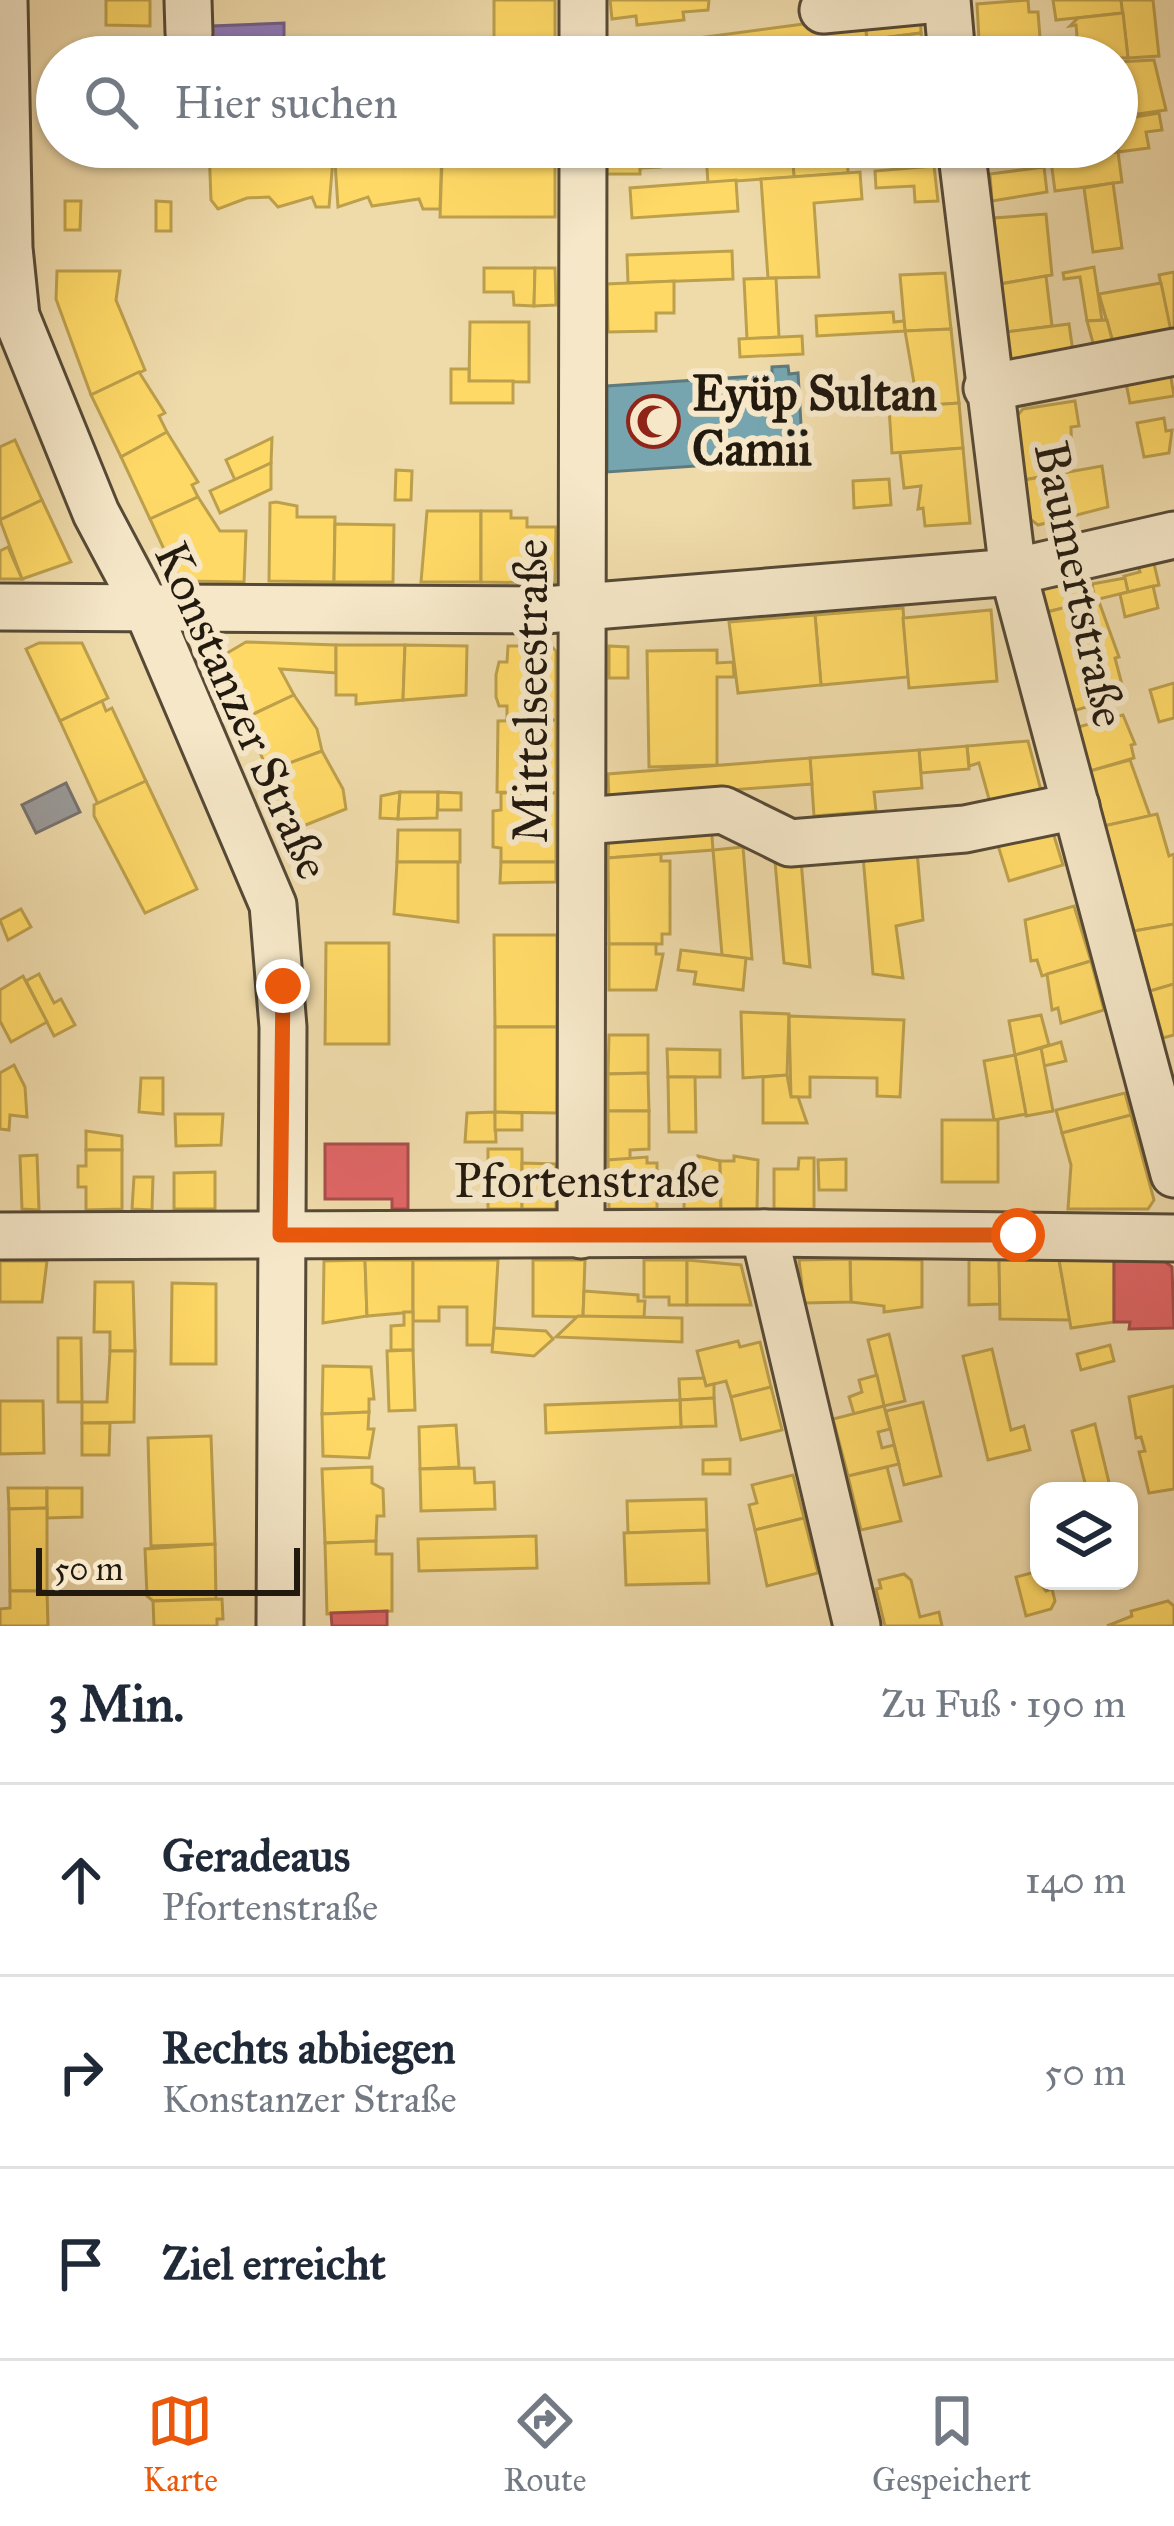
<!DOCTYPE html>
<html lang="de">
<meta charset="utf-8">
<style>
:root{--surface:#fff;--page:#f6f6f7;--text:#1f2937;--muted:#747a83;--line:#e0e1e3;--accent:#ea580c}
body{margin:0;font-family:"IM FELL Great Primer",serif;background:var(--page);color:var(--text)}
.controls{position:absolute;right:36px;bottom:36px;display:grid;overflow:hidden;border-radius:24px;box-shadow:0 3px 9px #0004}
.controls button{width:108px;height:108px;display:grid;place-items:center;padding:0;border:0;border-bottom:3px solid var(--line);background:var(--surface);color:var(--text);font:60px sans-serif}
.scale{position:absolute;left:36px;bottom:30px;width:264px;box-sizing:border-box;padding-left:12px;border:6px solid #231a0f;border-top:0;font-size:33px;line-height:42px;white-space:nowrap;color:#231a0f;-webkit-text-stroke:9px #f5e7c8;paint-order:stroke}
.stop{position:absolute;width:36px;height:36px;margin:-27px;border:9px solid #ea580c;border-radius:50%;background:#fff}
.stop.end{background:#ea580c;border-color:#fff;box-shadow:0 3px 12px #0008}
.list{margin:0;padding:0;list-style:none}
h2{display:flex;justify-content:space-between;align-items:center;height:156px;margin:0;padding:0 48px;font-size:51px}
h2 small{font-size:39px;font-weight:400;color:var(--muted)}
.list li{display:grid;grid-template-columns:78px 1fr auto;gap:36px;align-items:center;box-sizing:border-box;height:192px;padding:0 48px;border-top:3px solid var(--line)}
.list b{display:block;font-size:45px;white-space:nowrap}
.list p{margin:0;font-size:39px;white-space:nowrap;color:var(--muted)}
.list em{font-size:39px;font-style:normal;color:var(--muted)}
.icon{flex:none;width:66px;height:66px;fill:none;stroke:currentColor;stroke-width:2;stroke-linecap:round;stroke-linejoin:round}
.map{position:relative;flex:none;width:1174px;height:1626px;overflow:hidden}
.search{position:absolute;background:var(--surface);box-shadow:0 3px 9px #0004;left:36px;right:36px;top:36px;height:132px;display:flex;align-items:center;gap:30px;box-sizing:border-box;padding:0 42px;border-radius:66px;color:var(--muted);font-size:45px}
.sheet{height:732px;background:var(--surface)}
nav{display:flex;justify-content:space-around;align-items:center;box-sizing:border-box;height:168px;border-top:3px solid var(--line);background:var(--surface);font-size:33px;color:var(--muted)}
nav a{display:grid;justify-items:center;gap:6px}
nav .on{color:var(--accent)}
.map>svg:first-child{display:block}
.homes{fill:#ffd966;stroke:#bda04c;stroke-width:3}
.shops{fill:#e06666;stroke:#a74f4c;stroke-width:3}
.offices{fill:#8e7cc3;stroke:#6e5f8d;stroke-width:3}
.public{fill:#76a5af;stroke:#5d7b7f;stroke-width:3}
.industry{fill:#999;stroke:#767370;stroke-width:3}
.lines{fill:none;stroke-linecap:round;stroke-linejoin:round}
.minor-casing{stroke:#564a36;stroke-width:51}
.minor{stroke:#f5e7c8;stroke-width:45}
.route{stroke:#ea580c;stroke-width:15}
.labels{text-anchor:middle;stroke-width:12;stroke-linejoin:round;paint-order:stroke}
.poi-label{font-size:48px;font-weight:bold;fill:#231a0f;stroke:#f5e7c8;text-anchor:start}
.street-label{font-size:48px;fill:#231a0f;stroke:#f5e7c8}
</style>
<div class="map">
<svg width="1174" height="1626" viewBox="0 0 1174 1626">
<rect width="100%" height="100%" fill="#efdaaa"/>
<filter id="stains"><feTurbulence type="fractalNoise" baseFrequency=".00167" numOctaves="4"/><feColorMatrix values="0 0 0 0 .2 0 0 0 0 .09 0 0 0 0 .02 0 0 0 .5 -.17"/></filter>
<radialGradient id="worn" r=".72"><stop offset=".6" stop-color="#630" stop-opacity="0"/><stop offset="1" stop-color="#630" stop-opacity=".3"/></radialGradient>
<g class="homes">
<path d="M106,0H150V26L106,25Z"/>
<rect x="494" y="0" width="61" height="54"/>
<path d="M610,0H709L708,10L683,12L684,20L637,25L636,16L612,19Z"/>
<path d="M1028,0L1029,12H1038L1041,50L1030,51L1031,57H980L977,4Z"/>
<path d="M1053,0H1121L1123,13L1056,20Z"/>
<path d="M1121,0H1153L1159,56L1128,58Z"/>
<path d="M920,8L921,33L867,40L864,16Z"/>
<path d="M1123,13L1128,58L1079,57L1076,25L1070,26L1078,18Z"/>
<path d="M864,16L867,40L749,57H701L698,38Z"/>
<path d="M921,33L923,57H870L867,40Z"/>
<path d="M857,42L859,57H749Z"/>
<path d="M1154,60L1166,110L1117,117V62Z"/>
<path d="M1159,113L1162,130L1146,132L1149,148L1118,152L1117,120Z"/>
<path d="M334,147L329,207H316L312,197L278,207L269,197L247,198L218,209L211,200L209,147Z"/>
<path d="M334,147H442L440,209H423L419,199L372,206L368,197L338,207Z"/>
<path d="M486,147H555V217H440L442,162H486Z"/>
<path d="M607,147H660V167L640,168V174H607Z"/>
<path d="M792,147H847L848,173L794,177Z"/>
<path d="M792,149L794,177L708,183L706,155Z"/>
<path d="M1118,152L1122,182L1055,191L1051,161Z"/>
<path d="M934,166L938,201L915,202L914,186L876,188L875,171Z"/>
<path d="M1044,167L1047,192L992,201L990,174Z"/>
<path d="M860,172L862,199L814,203L819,277L768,278L761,179Z"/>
<path d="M736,180L738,211L632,218L630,188Z"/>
<path d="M1113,183L1122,248L1093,252L1084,188Z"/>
<path d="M65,201H81L80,230H65Z"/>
<path d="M156,201L171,202V231H156Z"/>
<path d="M1046,214L1052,275L1000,284L994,218Z"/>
<path d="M732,251L733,279L628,283L627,255Z"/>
<path d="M1094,267L1102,320L1087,321L1080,277L1064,279L1063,273Z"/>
<path d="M484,268H535L534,306L514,305L513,292H484Z"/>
<path d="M535,268H555L556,305L534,306Z"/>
<path d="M57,271H120L116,300L145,370L91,395L56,299Z"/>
<path d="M1174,272V332L1171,333L1159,275Z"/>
<path d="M945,273L951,329L905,331L900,275Z"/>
<path d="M1046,276L1052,326L1006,332L1000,284Z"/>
<path d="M776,278L779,337L747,339L744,279Z"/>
<path d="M674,281V313H656V331L608,332L607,284Z"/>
<path d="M1161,283L1173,341L1115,350L1099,294Z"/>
<path d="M893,312L894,322L904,321L905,331L817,336L816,316Z"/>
<path d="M1107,320L1115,350L1096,354L1087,321Z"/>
<path d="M470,322H529V382L469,381Z"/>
<path d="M1069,324L1074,359L1009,368L1006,332Z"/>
<path d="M951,329L959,403L918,406L905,331Z"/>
<path d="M802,336L803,354L740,357L739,339Z"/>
<path d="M1169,366L1174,396L1130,403L1124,373Z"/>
<path d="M451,369H469V381H513V403H451Z"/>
<path d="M139,372L165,413L159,416L167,432L121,457L91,395Z"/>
<path d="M1075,401L1079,426L1071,427L1072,471L1024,480L1016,417L1023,409Z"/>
<path d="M959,403L963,448L892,453L889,408Z"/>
<path d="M1164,418L1166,431L1172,430L1169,453L1144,457L1137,423Z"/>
<path d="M167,432L198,482L192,485L198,497L150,519L121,457Z"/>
<path d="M272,438L271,463L235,480L226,460Z"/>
<path d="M15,440L42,500L0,520V447Z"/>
<path d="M963,448L970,523L925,526L923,508L918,509L921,486L904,488L900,453Z"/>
<path d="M271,463V489L220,513L210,491Z"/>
<path d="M1102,466L1108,507L1038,525L1030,519L1024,480Z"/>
<path d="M396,470L412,471L411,500H395Z"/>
<path d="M889,479L891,505L854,508L853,481Z"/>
<path d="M198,497L220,531H246L244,582L189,581L174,571L150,519Z"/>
<path d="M42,500L71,562L22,579L0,520Z"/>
<path d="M276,502L297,506V517H335L334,582L269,581L270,503Z"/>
<path d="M427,511H481V582H421Z"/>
<path d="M481,511H511V518H527V527H556L555,583L481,582Z"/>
<path d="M335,524L394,525L393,582H334Z"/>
<path d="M8,547L22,579H0V551Z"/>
<path d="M1151,551L1159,585L1128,592L1124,576L1140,572L1135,555Z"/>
<path d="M1087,567L1095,600L1047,612L1038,579Z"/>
<path d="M1125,578L1128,592L1095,600L1092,584Z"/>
<path d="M1153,586L1158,608L1125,617L1120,594Z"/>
<path d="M1098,599L1119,657L1115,658L1125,696L1073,711L1047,612Z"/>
<path d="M903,608L908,677L821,685L815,615Z"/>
<path d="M991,610L997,681L909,688L903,618Z"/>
<path d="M815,615L821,685L738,693L729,622Z"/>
<path d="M246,642L336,645V673L280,669L294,695L245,718L217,659Z"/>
<path d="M39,643H82L108,698L60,721L26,649Z"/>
<path d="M336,645H405L403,700L356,704V695H336Z"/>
<path d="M405,645L467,646L466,695L403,700Z"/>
<path d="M508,646H551L556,651V720H507V706H499L496,697V675L499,662H507Z"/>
<path d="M609,646L628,647V678H609Z"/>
<path d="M717,650V663L733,662L734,677H717V765L649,767L647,651Z"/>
<path d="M1174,683V718L1159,722L1150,690Z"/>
<path d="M294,695L317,729L322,751L268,771L245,718Z"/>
<path d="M102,701L106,711L112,708L146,781L98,804L60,721Z"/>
<path d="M1123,715L1135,744L1131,745L1134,758L1090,771L1078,727Z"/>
<path d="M556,720V793L497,792L498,721Z"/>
<path d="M1028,741L1043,798L991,806L979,763L969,766L967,746Z"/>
<path d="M967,746L969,769L921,773L919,750Z"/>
<path d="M919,750L922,788L874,792L876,811L814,816L810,758Z"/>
<path d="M322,751L343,789L346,809L293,830L268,771Z"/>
<path d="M810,758L812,784L609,799L608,774Z"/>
<path d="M1130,760L1150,816L1104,826L1090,771Z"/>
<path d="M146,781L197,889L145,913L94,816V805Z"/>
<path d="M400,792L398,819L380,818L381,796Z"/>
<path d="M400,792H438L437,818L398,819Z"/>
<path d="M438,792L461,793V810H438Z"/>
<path d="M501,793H556V862H501V848L493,847V811L501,810Z"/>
<path d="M1157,814L1169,856L1174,854V924L1134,931L1104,826Z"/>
<path d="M711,822L713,850L608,858L609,830Z"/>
<path d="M1050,823L1063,865L1009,881L996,839Z"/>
<path d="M398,830H460V862H397Z"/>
<path d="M743,847L752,959L722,955L713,850Z"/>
<path d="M917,851L923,920L896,926L903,978L873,974L863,856Z"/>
<path d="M661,854V861H670V934H662V944H609L608,858Z"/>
<path d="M801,860L810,967L784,963L775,862Z"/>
<path d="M397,862H458V922L394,914Z"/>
<path d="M501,862H556V882L500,883Z"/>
<path d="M1074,906L1091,961L1042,976L1037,960L1031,961L1025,920Z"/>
<path d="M21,909L31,927L8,940L0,920Z"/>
<path d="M1174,924V984L1150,991L1134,931Z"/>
<path d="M494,935H557V1027H495Z"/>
<path d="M326,943H389V1044H325Z"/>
<path d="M609,944H656V954H663L656,990H609Z"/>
<path d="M681,950L746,958L743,990L694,984L696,972L678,970Z"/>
<path d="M1091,961L1104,1010L1061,1023L1058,1008L1052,1010L1047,974Z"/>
<path d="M39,974L54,1003L61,999L75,1025L54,1036L26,981Z"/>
<path d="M23,976L47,1022L11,1042L0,1021V990Z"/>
<path d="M1174,984V1035L1163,1038L1150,991Z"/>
<path d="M741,1012L789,1014L787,1075L743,1078Z"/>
<path d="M1041,1015L1049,1045L1015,1055L1009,1021Z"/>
<path d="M789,1016L904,1020L900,1097L877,1096V1078L810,1077V1097H791Z"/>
<path d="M495,1027H557V1113L495,1112Z"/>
<path d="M609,1035H648V1073L608,1074Z"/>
<path d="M1061,1042L1066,1061L1044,1066L1041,1048Z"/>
<path d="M1041,1048L1053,1111L1026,1116L1015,1055Z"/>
<path d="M667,1049L720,1050V1077H668Z"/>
<path d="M1015,1055L1026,1114L994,1120L984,1061Z"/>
<path d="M14,1065L25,1087L27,1117L10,1115L9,1130L0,1129V1073Z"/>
<path d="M648,1073L649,1111H608V1074Z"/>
<path d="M787,1075L791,1097H798L807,1123H763V1077Z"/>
<path d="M668,1077H695L696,1132H669Z"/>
<path d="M141,1078H163V1114L139,1112Z"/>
<path d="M1125,1093L1131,1115L1062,1133L1056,1110Z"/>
<path d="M608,1111H649V1149L630,1150V1161L608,1160Z"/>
<path d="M495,1112L496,1142H465L467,1113Z"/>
<path d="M495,1112L522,1113V1130H495Z"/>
<path d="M175,1114H223L221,1145L176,1146Z"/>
<path d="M1131,1115L1154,1200L1148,1209H1068L1071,1165L1062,1133Z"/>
<rect x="942" y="1120" width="56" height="62"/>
<path d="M86,1131L122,1136V1150H86Z"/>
<rect x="488" y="1149" width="34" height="60"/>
<path d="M86,1150H122V1209L86,1210V1187H78V1166H86Z"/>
<path d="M37,1155L39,1210L22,1209L20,1156Z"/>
<path d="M698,1156L720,1161L721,1209H684L685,1161H698Z"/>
<path d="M734,1156L758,1160L757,1209H721L720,1161H734Z"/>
<path d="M647,1157V1163H657V1209H609L608,1160Z"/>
<path d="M799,1158H814V1209H774V1169H798Z"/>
<path d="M846,1159V1190H819L818,1160Z"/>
<path d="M522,1163L556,1164V1209H522Z"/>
<path d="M215,1172V1209H174V1173Z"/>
<path d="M134,1177H153L152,1210L132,1209Z"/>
<path d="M850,1259L922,1260V1307L884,1312V1306L851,1302Z"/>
<path d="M850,1259L851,1302L804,1303L799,1260Z"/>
<path d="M365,1260L367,1316L323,1323L324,1261Z"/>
<path d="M365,1260H413V1312L367,1316Z"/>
<path d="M413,1260H498L493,1345H467V1307H439V1321H413Z"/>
<path d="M533,1260H585L583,1317L533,1316Z"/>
<path d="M644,1260H687V1305H669V1297H644Z"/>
<path d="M687,1260L741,1265L751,1305H687Z"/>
<path d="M969,1260H999L1000,1304L969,1305Z"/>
<path d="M999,1260H1059L1070,1320L1000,1319Z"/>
<path d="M1059,1260H1114V1322L1071,1328Z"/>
<path d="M0,1261H47L42,1302H0Z"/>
<path d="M95,1282H133L135,1351H110V1332H94Z"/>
<path d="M172,1283L216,1284V1364H171Z"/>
<path d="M584,1291L638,1295V1301H645L644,1317H583Z"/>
<path d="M404,1312H413V1350H391V1326L404,1325Z"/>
<path d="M578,1316L682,1318V1342L556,1337Z"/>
<path d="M494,1328L546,1331L553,1339L534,1356L492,1352Z"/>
<path d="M889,1334L905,1401L884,1406L868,1340Z"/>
<path d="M58,1338H81L82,1402H58Z"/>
<path d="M738,1341L740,1347L760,1342L771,1387L731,1397L726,1381L706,1386L697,1351Z"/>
<path d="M1110,1345L1114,1361L1081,1370L1077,1354Z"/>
<path d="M992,1349L1011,1430L1024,1426L1030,1450L988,1460L963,1356Z"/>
<path d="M413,1350L415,1410L389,1411L387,1351Z"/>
<path d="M110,1351H135L134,1422L82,1423V1402H107Z"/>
<path d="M323,1366L371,1367L374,1399H369V1412L322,1414Z"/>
<path d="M877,1375L884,1406L854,1414L849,1397L862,1392L859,1380Z"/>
<path d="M704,1378L706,1386L714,1384V1398L680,1400L679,1379Z"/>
<path d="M1174,1386V1489L1149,1493L1139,1452L1145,1451L1141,1437L1136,1438L1129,1397Z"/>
<path d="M771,1387L782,1430L741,1440L731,1397Z"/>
<path d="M714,1398L716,1426L681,1427L680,1400Z"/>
<path d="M680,1400L681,1427L546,1433L545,1405Z"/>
<path d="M0,1401H43L44,1453L0,1454Z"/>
<path d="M923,1402L941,1476L904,1485L886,1411Z"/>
<path d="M884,1406L890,1429L878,1432L882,1448L894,1445L899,1464L848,1476L833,1419Z"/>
<path d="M369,1412L368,1429H374L369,1458L323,1456L322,1414Z"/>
<path d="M82,1423H110L109,1455H82Z"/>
<path d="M1095,1424L1111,1491H1087L1072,1431Z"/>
<path d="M456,1425L459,1467L420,1469L419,1427Z"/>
<path d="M211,1436L215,1544L151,1546L148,1438Z"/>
<path d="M730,1459V1474H703V1460Z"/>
<path d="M372,1467V1483L383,1489L384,1516H377L376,1541L325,1543L322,1469Z"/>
<path d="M887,1467L901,1521L861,1530L848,1476Z"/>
<path d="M474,1468L475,1483L494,1482L495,1509L421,1511L420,1469Z"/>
<path d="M793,1475L804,1518L755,1530L749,1505L757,1503L752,1485Z"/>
<path d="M8,1488H47V1508L9,1509Z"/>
<path d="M47,1488H82V1517L47,1518Z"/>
<path d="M706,1499L707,1530L628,1533L627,1501Z"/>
<path d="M47,1508V1591H10L9,1509Z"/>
<path d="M804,1518L818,1573L767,1586L755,1530Z"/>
<path d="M707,1530L709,1583L626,1585L624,1533Z"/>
<path d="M536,1536L537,1568L419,1571L418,1539Z"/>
<path d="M376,1541V1554H392V1611L327,1614L325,1543Z"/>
<path d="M215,1544L216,1599L153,1601L147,1596L145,1549Z"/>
<path d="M1039,1571V1581L1046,1591L1052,1589L1055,1601L1051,1609L1026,1616L1016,1577Z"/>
<path d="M904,1574L911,1580L920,1617L939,1612L942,1626H885L876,1589L881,1588L879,1580Z"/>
<path d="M10,1591H47L48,1626H0V1609L10,1608Z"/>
<path d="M222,1599L223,1619H217V1626H154L153,1601Z"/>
<path d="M1168,1601L1174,1606V1626H1107L1132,1616L1131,1611Z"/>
</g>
<g class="shops">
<path d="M325,1144H408V1209H392V1199H325Z"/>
<path d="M1114,1260H1163L1172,1267L1174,1328L1129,1329L1130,1322H1114Z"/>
<path d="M387,1611V1626H332L331,1613Z"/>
</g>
<path class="offices" d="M284,23V57H212V26Z"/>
<path class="public" d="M788,366L789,374L798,373L803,459L607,472V386L772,375V367Z"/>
<path class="industry" d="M66,783L80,812L36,833L22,805Z"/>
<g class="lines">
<defs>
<g id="minor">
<path d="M4,0L9,248L16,316L96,513L147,609L273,905L283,1027L280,1626"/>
<path d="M188,0L189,33"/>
<path d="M583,0V57"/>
<path d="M947,0L952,57"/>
<path d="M823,10L928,0"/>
<path d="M961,147L1013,572L1174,1174"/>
<path d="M987,388L1174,352"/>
<path d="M0,607L545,610L1013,572L1174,535"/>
<path d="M583,821L723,810L790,843L965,829L1076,806"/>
<path d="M764,1233L857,1626"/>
<path d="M581,1235L583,147"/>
<path d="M0,1236L764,1233L1174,1238"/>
</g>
</defs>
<use href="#minor" class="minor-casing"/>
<use href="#minor" class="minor"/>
</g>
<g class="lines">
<path class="route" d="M283,986L280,1235H1018"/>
</g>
<defs>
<symbol id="mosque-ring" viewBox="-11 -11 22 22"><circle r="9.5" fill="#f5e7c8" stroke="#8f2418" stroke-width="1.5"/><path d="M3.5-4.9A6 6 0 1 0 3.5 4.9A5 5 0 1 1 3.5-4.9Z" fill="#8f2418"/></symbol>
</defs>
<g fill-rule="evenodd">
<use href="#mosque-ring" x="624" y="392" width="59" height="59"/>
</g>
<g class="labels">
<g class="poi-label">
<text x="692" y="410">Eyüp Sultan<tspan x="692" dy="55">Camii</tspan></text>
</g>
<g class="street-label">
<text transform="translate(1081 584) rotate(78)" y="17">Baumertstraße</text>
<text transform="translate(530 691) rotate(-90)" y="17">Mittelseestraße</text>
<text transform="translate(243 710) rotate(66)" y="17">Konstanzer Straße</text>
<text x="587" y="1197">Pfortenstraße</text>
</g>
</g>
<rect width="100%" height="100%" filter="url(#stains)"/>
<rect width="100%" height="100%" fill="url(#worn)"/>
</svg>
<div class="controls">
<button><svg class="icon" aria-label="layers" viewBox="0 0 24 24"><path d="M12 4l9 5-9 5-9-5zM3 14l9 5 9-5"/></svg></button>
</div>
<div class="scale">50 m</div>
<div class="stop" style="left:1018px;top:1235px"></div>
<div class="stop end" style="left:283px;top:986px"></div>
<div class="search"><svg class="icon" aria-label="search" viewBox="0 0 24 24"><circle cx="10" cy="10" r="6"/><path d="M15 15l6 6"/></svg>Hier suchen</div>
</div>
<section class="sheet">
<h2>3 Min.<small>Zu Fuß · 190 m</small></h2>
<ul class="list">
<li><svg class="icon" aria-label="ahead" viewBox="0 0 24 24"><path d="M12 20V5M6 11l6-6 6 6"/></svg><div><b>Geradeaus</b><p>Pfortenstraße</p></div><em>140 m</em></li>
<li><svg class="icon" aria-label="right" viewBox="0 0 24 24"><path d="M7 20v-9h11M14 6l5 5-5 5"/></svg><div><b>Rechts abbiegen</b><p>Konstanzer Straße</p></div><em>50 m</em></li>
<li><svg class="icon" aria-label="arrive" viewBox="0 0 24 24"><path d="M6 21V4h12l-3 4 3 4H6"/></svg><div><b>Ziel erreicht</b></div></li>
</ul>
</section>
<nav>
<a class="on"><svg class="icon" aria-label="map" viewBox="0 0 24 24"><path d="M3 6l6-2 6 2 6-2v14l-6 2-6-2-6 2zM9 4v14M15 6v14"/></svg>Karte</a>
<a><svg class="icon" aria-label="directions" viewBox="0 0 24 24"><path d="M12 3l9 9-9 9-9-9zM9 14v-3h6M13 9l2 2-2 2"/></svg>Route</a>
<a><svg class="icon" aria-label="saved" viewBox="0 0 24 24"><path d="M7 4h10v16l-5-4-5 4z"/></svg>Gespeichert</a>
</nav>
